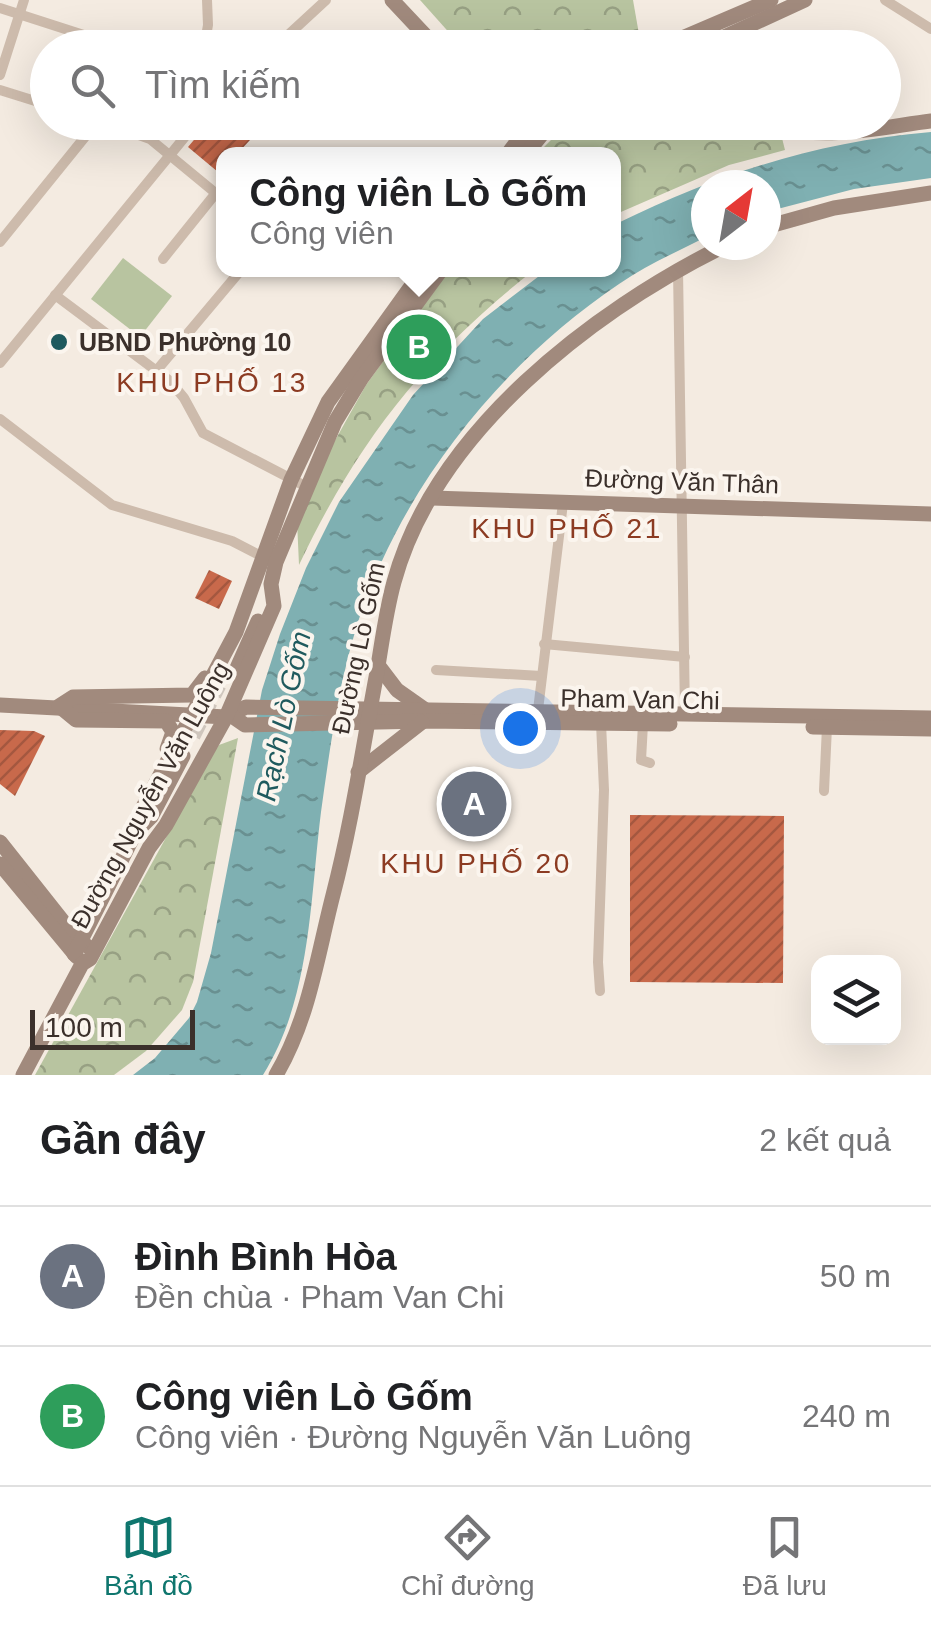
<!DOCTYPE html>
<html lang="vi">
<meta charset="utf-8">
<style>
:root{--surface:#fff;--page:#f6f6f6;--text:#202124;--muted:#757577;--line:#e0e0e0;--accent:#0f766e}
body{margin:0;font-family:Arial,sans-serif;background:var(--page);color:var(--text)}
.controls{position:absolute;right:30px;bottom:30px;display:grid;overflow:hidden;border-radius:20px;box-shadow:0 10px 40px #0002}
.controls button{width:90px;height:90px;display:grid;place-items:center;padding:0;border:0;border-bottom:2px solid var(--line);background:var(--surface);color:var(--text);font:50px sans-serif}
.compass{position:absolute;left:691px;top:170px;width:90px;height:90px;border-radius:50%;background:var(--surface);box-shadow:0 10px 40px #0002;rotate:31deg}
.scale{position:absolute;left:30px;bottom:25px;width:165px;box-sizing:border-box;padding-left:10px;border:5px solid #3b302b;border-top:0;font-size:28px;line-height:35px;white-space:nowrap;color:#3b302b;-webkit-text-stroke:8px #fbf5ee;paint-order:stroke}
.you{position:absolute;left:520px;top:728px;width:35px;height:35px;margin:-25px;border:8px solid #fff;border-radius:50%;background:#1a73e8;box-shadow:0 0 0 15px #1a73e833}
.badge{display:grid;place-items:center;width:65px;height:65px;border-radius:50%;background:var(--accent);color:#fff;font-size:32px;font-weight:700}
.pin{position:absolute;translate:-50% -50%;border:5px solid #fff;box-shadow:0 2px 10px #0006}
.popup{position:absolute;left:216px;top:147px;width:405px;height:130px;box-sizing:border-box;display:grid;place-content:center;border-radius:20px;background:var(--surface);filter:drop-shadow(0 2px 8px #0005);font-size:32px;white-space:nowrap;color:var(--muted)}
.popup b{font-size:38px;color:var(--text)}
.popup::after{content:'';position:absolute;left:50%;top:100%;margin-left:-20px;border:20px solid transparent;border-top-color:var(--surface)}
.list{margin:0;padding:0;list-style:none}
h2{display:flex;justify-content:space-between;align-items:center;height:130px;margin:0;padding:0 40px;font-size:42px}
h2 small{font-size:32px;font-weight:400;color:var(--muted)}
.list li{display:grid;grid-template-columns:65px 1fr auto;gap:30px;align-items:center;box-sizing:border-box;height:140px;padding:0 40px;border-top:2px solid var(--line)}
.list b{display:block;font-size:38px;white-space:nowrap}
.list p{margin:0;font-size:32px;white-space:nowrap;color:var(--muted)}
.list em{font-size:32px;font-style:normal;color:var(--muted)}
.icon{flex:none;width:55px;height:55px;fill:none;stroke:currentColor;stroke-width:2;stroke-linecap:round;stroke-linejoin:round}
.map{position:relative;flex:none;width:931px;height:1075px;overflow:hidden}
.search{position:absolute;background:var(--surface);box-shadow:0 10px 40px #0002;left:30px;right:30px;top:30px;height:110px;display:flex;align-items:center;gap:25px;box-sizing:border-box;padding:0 35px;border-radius:55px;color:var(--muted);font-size:38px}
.sheet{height:410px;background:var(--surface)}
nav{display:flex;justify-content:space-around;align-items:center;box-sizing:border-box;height:140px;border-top:2px solid var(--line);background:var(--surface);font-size:28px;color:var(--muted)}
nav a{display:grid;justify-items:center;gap:5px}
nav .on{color:var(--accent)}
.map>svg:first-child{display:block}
.forest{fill:url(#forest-crowns)}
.pitch{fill:#b8c4a0}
.water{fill:url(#water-ripples)}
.building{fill:url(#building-hatch)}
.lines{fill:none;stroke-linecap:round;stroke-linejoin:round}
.secondary-tunnel{stroke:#cfc6bd;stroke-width:15;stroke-dasharray:15 8;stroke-linecap:butt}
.street{stroke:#cdbbac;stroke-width:10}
.secondary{stroke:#a18a7d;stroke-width:15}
.poi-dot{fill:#1f5a5e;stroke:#fbf5ee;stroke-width:4}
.labels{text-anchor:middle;stroke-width:8;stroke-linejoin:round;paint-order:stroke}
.poi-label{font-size:25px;font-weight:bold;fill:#3b302b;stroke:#fbf5ee;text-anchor:start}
.street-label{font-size:25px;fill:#3b302b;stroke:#fbf5ee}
.neighbourhood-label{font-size:28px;letter-spacing:2.5px;fill:#8c3b22;stroke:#fbf5ee}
.water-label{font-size:28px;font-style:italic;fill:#1f5a5e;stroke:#fbf5ee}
</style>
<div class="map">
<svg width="931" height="1075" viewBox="0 0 931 1075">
<defs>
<pattern id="forest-crowns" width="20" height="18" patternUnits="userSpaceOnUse" patternTransform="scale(2.5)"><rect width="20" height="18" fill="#b8c4a0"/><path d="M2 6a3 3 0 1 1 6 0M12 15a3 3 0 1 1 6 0" fill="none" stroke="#97a083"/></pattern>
<pattern id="water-ripples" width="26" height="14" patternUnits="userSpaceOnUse" patternTransform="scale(2.5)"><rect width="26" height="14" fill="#7fb0b2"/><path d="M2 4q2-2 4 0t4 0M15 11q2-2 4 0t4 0" fill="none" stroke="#699091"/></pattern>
<pattern id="building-hatch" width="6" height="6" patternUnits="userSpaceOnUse" patternTransform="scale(2.5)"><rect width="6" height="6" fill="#c8694b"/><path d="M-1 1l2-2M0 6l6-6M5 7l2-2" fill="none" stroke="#a4573f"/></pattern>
</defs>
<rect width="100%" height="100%" fill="#f4ebe1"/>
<g class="forest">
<path d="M420,0H633L640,40L623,48L462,47Z"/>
<path d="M569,122L740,123L782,138L785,150L729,165L614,215V155L537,154Z"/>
<path d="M449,270H534C426,355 358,440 299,565L297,521L323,462L366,385Z"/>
<path d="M238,738L193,982L182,1010L146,1051L114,1075H35L211,756L219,745Z"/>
</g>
<path class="pitch" d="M123,258L172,296L140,337L91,299Z"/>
<path class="water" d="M931,132V178L854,189L766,212V185H706V237C677,252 646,265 619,284C502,363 404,484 359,619C339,681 330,747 321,812C310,900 311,998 263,1075H133L155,1058L189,1018L197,1002L211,953L262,690L280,634L306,568L339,502L413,395L483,319L547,270H614V226L618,223C721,173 816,142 931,132Z"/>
<g class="building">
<path d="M209,122H231L250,140L237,154H224V177L188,147Z"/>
<path d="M209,570L232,581L219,609L195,598Z"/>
<path d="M0,730L34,731L45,736L15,796L0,784Z"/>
<path d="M470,786L488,791L478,822L460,816Z"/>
<path d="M630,815L784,816L783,983L630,982Z"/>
</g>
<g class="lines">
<path class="secondary-tunnel" d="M193,736L219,685"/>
<g class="street">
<path d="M885,0L931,29"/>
<path d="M0,8L124,48"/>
<path d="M204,48L208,25L207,0"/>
<path d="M274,48L326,0"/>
<path d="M0,75L24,0"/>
<path d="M0,90L48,105"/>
<path d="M103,122L150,139L224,200"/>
<path d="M0,242L97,122"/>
<path d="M163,259L216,193"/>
<path d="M678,270L685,714"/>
<path d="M55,295L170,381L184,398L203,433L305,486"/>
<path d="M0,363L197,122"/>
<path d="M157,370L241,270"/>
<path d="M0,419L112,505L232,541L263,557"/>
<path d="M544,644L685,657"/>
<path d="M436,670L541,676"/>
<path d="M538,710L563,503"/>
<path d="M643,724L641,760L650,763"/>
<path d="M824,791L827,727"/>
<path d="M600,991L598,962L604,790L601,723"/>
</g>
<g class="secondary">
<path d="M392,0L437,48"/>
<path d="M659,48L771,0"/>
<path d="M700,48L805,0"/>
<path d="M504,122L524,146"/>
<path d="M764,122C817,143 876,128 931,121"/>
<path d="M507,155L532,122"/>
<path d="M525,155L552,122"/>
<path d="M766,227L834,208L931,193"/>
<path d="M432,498L931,514"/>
<path d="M378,665L397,690L424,709"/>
<path d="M237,668L258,621"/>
<path d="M0,705L226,717L246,707L931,718"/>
<path d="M232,716L245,725L424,721L670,724"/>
<path d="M813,727L931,729"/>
<path d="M167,749L173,732L166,721L76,720L59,706L73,697L192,695L205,678"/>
<path d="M358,772L422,722"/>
<path d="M138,830L151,817L183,756"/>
<path d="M0,842L80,943L87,946"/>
<path d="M0,864L77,957"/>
<path d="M74,954L135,833L142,809L236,632L291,480L328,402L423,270"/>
<path d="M23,1075L82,964L90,959L149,848L166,825L226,717L274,606L271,584L276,562L335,422L361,379L441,270"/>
<path d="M276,1075C309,1019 317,957 333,895C352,822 363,746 377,672C382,642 386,611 394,582C435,432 592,311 726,245"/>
</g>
</g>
<circle class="poi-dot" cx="59" cy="342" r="10"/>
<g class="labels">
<g class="poi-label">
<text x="79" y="351">UBND Phường 10</text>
</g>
<g class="street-label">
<text transform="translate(682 481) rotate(2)" y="9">Đường Văn Thân</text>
<text transform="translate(358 648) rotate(-78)" y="9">Đường Lò Gốm</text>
<text transform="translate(640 699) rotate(1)" y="9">Pham Van Chi</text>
<text transform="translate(150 795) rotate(-61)" y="9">Đường Nguyễn Văn Luông</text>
</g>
<g class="neighbourhood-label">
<text x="212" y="392">KHU PHỐ 13</text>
<text x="567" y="538">KHU PHỐ 21</text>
<text x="476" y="873">KHU PHỐ 20</text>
</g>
<g class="water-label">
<text transform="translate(283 716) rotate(-78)" y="10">Rạch Lò Gốm</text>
</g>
</g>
</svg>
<div class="controls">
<button><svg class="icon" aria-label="layers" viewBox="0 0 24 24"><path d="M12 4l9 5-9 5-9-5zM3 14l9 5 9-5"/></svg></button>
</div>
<svg class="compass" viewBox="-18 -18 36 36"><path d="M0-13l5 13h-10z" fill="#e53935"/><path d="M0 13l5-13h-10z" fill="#757577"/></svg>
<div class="scale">100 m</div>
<div class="you"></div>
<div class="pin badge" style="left:474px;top:804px;background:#6b7280">A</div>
<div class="pin badge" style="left:419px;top:347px;background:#2e9e5b">B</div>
<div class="popup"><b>Công viên Lò Gốm</b>Công viên</div>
<div class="search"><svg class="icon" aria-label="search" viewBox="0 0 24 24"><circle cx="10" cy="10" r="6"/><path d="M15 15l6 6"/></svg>Tìm kiếm</div>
</div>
<section class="sheet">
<h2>Gần đây<small>2 kết quả</small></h2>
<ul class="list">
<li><span class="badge" style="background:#6b7280">A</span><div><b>Đình Bình Hòa</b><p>Đền chùa · Pham Van Chi</p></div><em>50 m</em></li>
<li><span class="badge" style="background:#2e9e5b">B</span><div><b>Công viên Lò Gốm</b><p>Công viên · Đường Nguyễn Văn Luông</p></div><em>240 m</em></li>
</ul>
</section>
<nav>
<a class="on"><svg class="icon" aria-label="map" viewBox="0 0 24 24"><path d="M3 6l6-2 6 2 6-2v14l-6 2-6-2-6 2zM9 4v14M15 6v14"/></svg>Bản đồ</a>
<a><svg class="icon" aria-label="directions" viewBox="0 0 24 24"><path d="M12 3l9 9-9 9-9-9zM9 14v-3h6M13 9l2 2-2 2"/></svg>Chỉ đường</a>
<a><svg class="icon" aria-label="saved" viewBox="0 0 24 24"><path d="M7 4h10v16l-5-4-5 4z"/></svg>Đã lưu</a>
</nav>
